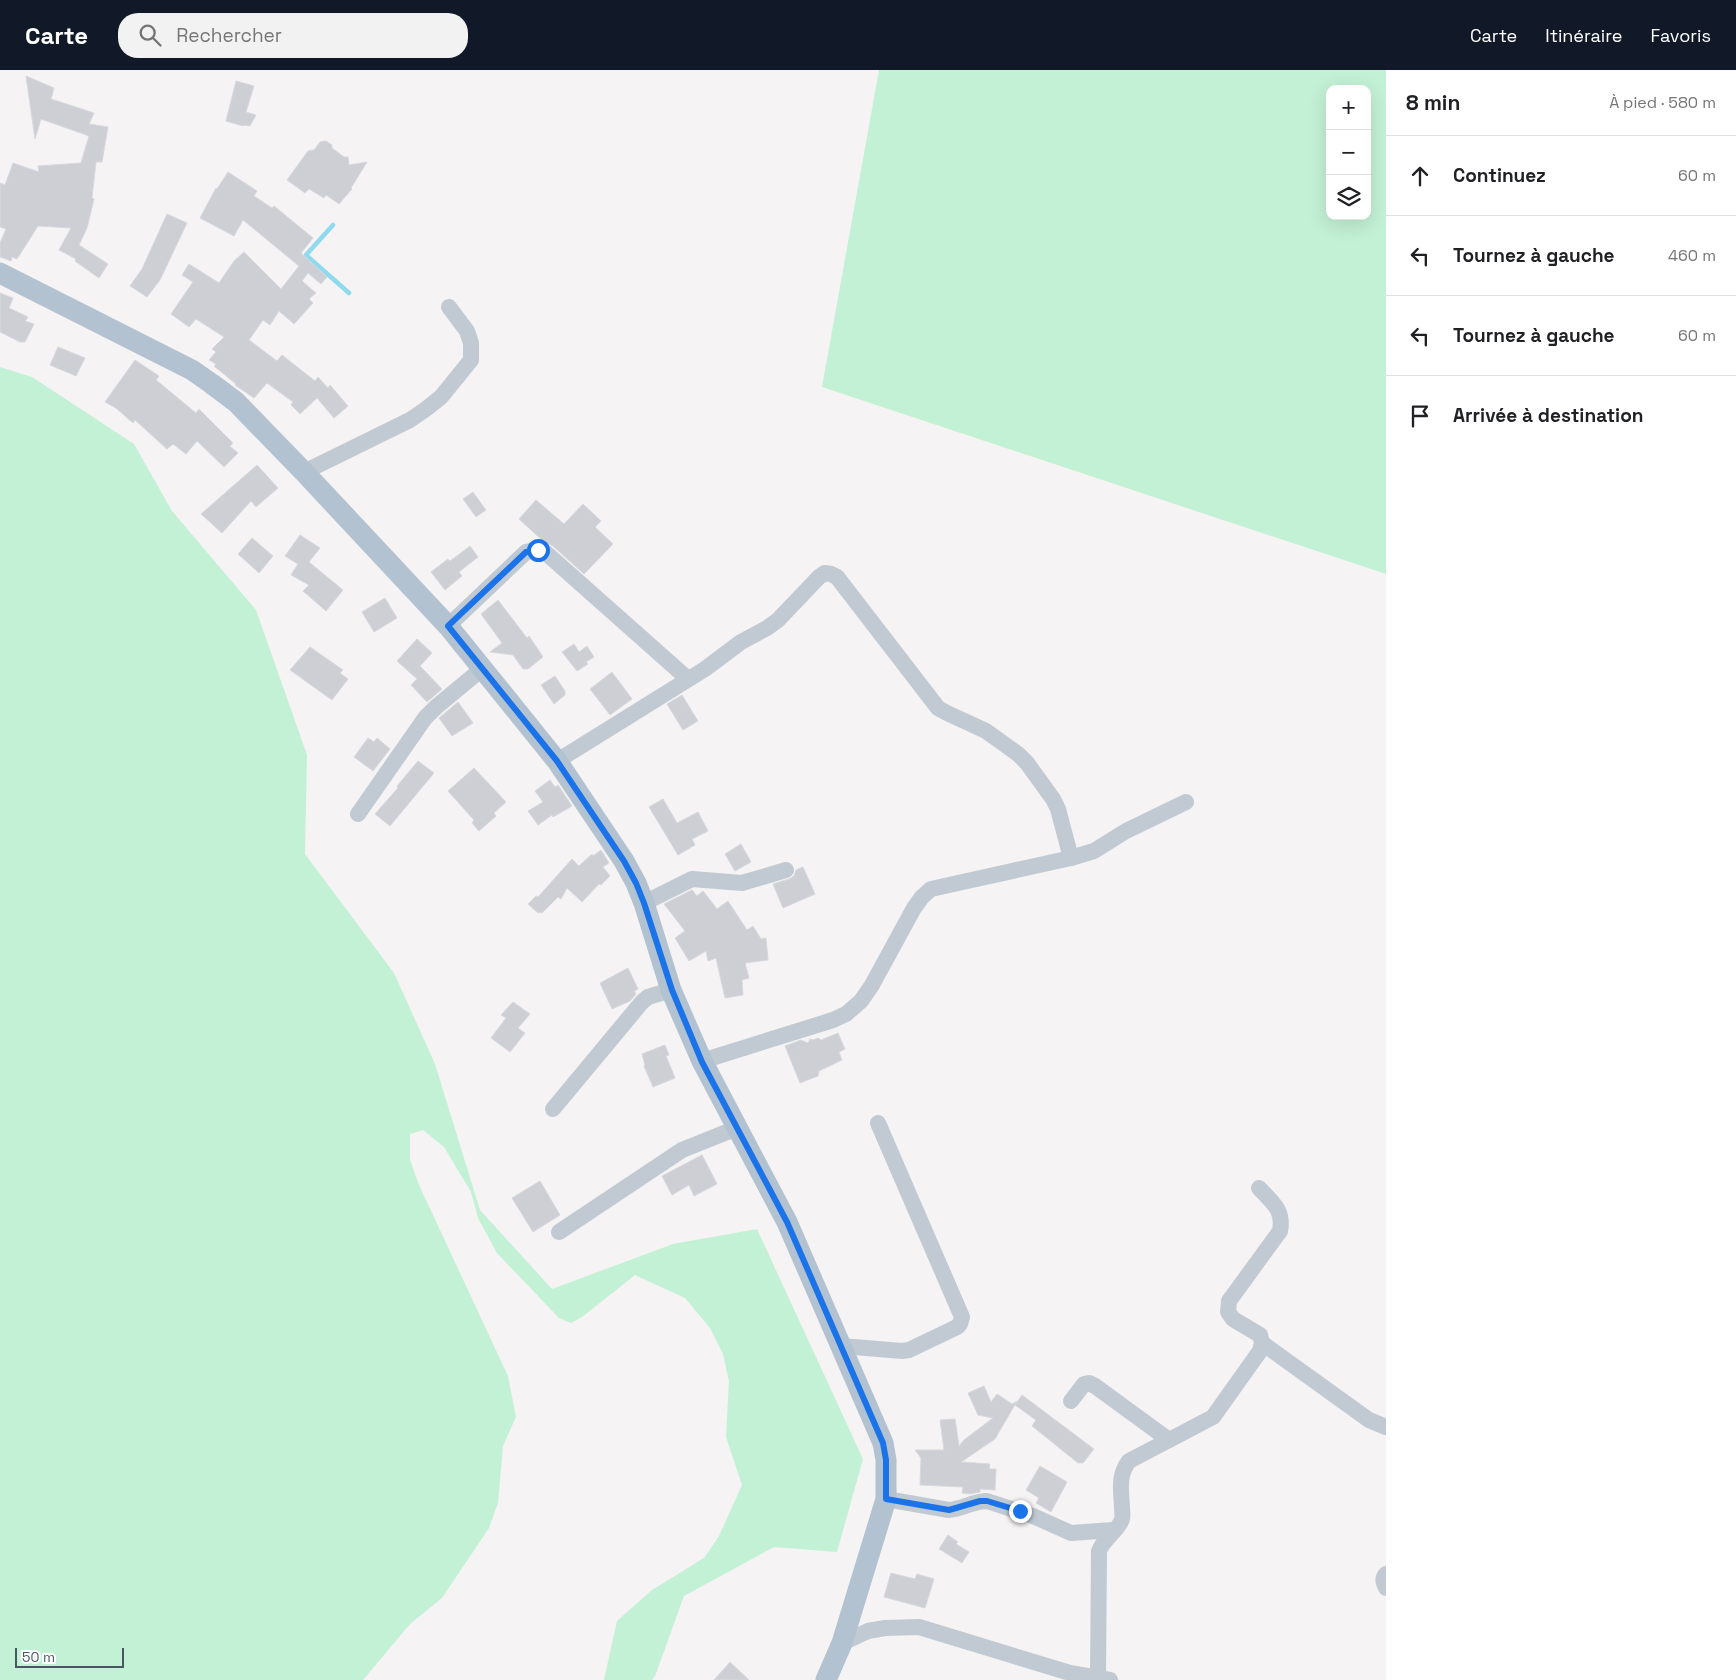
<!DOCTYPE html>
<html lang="fr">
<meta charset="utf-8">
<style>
:root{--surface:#fff;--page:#f2f2f2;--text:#202124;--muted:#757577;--line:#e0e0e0;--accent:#111827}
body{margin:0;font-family:"Space Grotesk",sans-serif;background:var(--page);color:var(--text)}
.controls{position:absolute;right:15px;top:15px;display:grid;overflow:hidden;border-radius:10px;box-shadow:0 5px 20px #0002}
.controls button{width:45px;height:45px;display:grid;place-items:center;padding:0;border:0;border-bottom:1px solid var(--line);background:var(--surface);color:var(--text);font:25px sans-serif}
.scale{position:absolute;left:15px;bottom:12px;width:109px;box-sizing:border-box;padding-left:5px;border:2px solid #4a5661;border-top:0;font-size:14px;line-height:18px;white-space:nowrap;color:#4a5661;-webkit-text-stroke:4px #fff;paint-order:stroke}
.stop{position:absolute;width:15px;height:15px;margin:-11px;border:4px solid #1a73e8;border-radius:50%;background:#fff}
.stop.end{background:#1a73e8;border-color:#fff;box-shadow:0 1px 5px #0008}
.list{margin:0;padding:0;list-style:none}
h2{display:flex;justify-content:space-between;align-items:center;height:65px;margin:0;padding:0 20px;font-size:21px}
h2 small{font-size:16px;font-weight:400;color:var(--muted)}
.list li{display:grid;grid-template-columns:32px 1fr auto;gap:15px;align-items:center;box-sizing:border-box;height:80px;padding:0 20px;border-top:1px solid var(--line)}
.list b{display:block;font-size:19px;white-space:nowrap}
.list em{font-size:16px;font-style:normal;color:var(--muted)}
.icon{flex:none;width:28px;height:28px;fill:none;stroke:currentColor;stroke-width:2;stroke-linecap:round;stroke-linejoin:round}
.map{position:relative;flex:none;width:1386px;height:1610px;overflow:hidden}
header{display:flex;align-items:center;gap:30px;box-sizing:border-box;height:70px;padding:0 25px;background:var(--accent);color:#fff}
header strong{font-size:24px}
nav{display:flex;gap:28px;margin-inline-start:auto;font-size:18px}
.search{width:350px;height:45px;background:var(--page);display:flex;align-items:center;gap:12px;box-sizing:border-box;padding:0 18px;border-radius:20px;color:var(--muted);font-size:19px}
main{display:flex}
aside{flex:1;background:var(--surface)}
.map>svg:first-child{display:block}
.green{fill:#c3f1d5;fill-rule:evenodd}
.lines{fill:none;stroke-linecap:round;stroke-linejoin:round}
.stream{stroke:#90daee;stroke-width:4.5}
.building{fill:#cdcfd5;stroke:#d7d9de}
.minor{stroke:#c1cad2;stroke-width:16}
.major{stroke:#b3c2d1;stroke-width:21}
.route{stroke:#1a73e8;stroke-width:6}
</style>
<header>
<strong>Carte</strong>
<div class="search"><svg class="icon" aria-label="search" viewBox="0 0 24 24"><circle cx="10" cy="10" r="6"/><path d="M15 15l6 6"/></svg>Rechercher</div>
<nav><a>Carte</a><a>Itinéraire</a><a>Favoris</a></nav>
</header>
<main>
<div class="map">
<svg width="1386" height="1610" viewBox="0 0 1386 1610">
<rect width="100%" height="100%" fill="#f5f3f3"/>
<g class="green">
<path d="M879,0H1386V504L822,317ZM1330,19H1367V146H1330Z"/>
<path d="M0,297L32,307L134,374L172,441L256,540L307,685L305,784L394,903L435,994L480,1140L552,1219L673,1174L757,1159L863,1389L837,1482L774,1477L684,1526L655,1606L652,1610H604L617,1551L652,1520L704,1488L719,1466L742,1415L726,1367L729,1311L723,1284L710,1258L685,1228L635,1205L582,1247L571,1253L559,1248L497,1183L478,1148L471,1122L444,1077L423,1060L410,1064V1090L419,1115L508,1306L516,1347L503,1376L498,1433L489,1458L442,1528L410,1554L363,1610H0Z"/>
</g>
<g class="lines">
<path class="stream" d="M333,155L306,185L349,223"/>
</g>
<g class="building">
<path d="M26,6L54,18L51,29L94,43L89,54L108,57L102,92H96L92,128L94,129L87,158L79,175L108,194L99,208L75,191L76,189L59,180L71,158L38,156L17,189L12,187L11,191L0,187V173L6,159L0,157V113L5,115L13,93L39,102L38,96L81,93L89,66L41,49L35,69Z"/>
<path d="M236,11L254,16L246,42L256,45L250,56L244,55L243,56L226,51Z"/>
<path d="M326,71L332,75V78L344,87H348L349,95L367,92L351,118L352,119L339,134L326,125L324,128L309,119L305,123L287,110L308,81L314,80L320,72Z"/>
<path d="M228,102L257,121L254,126L272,138L274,136L313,168L301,183L327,207L321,214L308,203L302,211L316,223L309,229L313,233L294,254L279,241L270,255L263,250L249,270L277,291L282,285L315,311L318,307L328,318L330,315L348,336L334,348L317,328L300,344L291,335L293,332L267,313L254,328L235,315L236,314L214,296L216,294L209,290L216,282L212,279L224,267L196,249L189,257L171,244L193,212L182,205L189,194L219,213L234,191L244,182L281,219L299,196L243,150L234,166L200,148L216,118L217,119Z"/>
<path d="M167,144L187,153L160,210L147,227L130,216L142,199Z"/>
<path d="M0,223L13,228L9,238L28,247L25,251L34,254L25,272H20L0,262Z"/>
<path d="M58,277L85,288L76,306L50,295Z"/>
<path d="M135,290L159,306L156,310L196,343L199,339L233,373L230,376L238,383L224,397L197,371L186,384L173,374L167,379L135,350L133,353L116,338L105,332Z"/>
<path d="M257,395L278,418L256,437L251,431L222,463L201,444Z"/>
<path d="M473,422L486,440L476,447L463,429Z"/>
<path d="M536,430L564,454L583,434L601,451L595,457L613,474L584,504L553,476L544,472L519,449Z"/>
<path d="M300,465L320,478L309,492L343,520L326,541L303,521L309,515L291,505L298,494L285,486Z"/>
<path d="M252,468L273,486L259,503L238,484Z"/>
<path d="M470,476L478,487L459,502L462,506L445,520L431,502L448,489L450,491Z"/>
<path d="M385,528L397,548L374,562L362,542Z"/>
<path d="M498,530L527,568L529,566L543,587L528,599H523L513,585L490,582L502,573L481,544Z"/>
<path d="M417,569L432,583L420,596L442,619L427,632L411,615L417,609L397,591Z"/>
<path d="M574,574L579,582L587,576L594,587L586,592L588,594L577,601L562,582Z"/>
<path d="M310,577L343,600L340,603L348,609L332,630L290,600Z"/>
<path d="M612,602L632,629L610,645L590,619Z"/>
<path d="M555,606L565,621V625L554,634L541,615Z"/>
<path d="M682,625L698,651L683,660L667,634Z"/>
<path d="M458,632L473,653L452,666L439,648Z"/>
<path d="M368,668L374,672L377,668L390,679L373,701L354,687Z"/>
<path d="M418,691L434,703L390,756L375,744L398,718L397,716Z"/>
<path d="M474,698L506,732L494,743L496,746L479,761L472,753L474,750L448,721Z"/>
<path d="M550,710L555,717L558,715L572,736L553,747L552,745L538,755L528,741L543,732L535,721Z"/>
<path d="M663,729L677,753L698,742L708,761L692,769L695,775L678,785L649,737Z"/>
<path d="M741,774L751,792L735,801L725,784Z"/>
<path d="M601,780L609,793L603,797L610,806L601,815L599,814L582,832L567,818L561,829L558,827L542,843L540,842L538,843L528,834L536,826L538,827L572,789L579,796L592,784L593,786Z"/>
<path d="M803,797L815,824L783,838L773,814L789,809L794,806L796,800Z"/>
<path d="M692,820L697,826L703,821L717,839L728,831L747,860L753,856L761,869L766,868L768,890L745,893L749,908L742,910L743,925L725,928L716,888L708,891L706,881L689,891L675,868L685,861L664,834Z"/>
<path d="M628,898L638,919L634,921L636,924L630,931L612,939L600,913Z"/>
<path d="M513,932L530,944L518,958L525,963L510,982L491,968L506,948L501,945Z"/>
<path d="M838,963L845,979L839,982L842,990L819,1001L818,1006L800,1013L785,976L801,970L808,973L810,969L813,970L818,968L821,970Z"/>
<path d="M665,975L669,985L666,986L675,1008L653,1017L644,996L645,995L642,984Z"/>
<path d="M702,1085L717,1114L694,1126L689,1115L672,1125L662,1106Z"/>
<path d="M540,1111L560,1145L533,1162L512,1128Z"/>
<path d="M984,1316L991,1332L997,1324L1012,1334L1017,1331L995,1369L961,1392L990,1394L989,1399H996L995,1420L980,1419V1422L970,1424L962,1423L963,1417L920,1415L921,1388L915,1380H944L940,1350L955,1349L959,1376L964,1370L993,1348L978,1345L968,1323Z"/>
<path d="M1022,1325L1094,1379L1083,1393H1078L1032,1356L1036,1350L1015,1335Z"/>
<path d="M1040,1396L1067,1412L1051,1442L1036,1433L1039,1428L1026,1420Z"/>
<path d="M948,1465L958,1472L956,1474L969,1482L962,1493L939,1479Z"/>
<path d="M891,1503L915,1509L917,1504L934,1509L925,1538L884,1527Z"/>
<path d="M730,1592L749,1610H714Z"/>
</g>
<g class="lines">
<g class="minor">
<path d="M304,402L410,350L426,339L441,327L471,290V273L467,261L449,237"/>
<path d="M448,556L526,482L538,480L546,483L688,609"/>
<path d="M557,691L705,599L741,572L767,558L778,550L819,507L825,503L831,504L837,507L938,638L947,643L986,661L1018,684L1027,693L1053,729L1058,739L1071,788"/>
<path d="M358,744L425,648L436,637L483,598"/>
<path d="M644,833L692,809L742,813L786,800"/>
<path d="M702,991L833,950L846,944L861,931L872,915L914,838L922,827L931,819L1071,788L1094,781L1126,761L1186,732"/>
<path d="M553,1039L642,932L648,927L671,920"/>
<path d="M559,1162L682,1080L737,1058"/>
<path d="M1262,1273L1369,1350L1386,1357"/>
<path d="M842,1276L902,1281L909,1280L957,1257L960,1254L962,1247L878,1053"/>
<path d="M1071,1331L1084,1314L1089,1313L1095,1316L1169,1370"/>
<path d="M886,1429L949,1440C962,1439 974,1431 987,1431L1033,1446L1071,1463L1113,1460"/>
<path d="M1386,1504C1382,1509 1383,1512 1386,1518"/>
<path d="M842,1573L868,1561L885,1558L919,1557L1070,1603L1110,1610"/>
<path d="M1098,1607L1099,1481C1104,1468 1119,1460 1122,1449C1123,1445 1122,1440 1122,1437C1121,1420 1118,1405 1129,1391L1213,1347L1260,1281L1262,1273L1260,1265L1233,1249L1228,1242L1229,1231L1280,1161C1284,1140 1273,1133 1259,1118"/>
</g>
<path class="major" d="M0,203L192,300L212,314L236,332L304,402L448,556L557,691L624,791L636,813L644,833L671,920L702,991L787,1152L883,1373L886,1390V1429L842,1573L826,1610"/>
</g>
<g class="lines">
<path class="route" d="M538,480L526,482L448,556L557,691L624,791L636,813L644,833L672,920L702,992L787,1152L883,1373L886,1390V1429L949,1440L980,1431H987L1020,1441"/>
</g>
</svg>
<div class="controls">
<button>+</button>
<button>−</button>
<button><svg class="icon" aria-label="layers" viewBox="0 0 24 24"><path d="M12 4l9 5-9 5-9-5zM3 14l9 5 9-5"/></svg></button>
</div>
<div class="scale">50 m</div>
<div class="stop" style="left:538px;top:480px"></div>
<div class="stop end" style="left:1020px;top:1441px"></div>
</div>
<aside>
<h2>8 min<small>À pied · 580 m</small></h2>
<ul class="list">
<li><svg class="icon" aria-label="ahead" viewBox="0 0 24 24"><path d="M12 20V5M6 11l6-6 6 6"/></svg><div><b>Continuez</b></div><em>60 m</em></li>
<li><svg class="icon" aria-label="left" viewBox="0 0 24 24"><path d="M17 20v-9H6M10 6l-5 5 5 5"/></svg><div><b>Tournez à gauche</b></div><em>460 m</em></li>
<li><svg class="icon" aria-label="left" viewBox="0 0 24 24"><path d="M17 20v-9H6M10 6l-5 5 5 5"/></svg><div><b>Tournez à gauche</b></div><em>60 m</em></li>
<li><svg class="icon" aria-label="arrive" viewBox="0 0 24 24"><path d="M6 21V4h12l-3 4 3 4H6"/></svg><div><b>Arrivée à destination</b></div></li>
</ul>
</aside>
</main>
